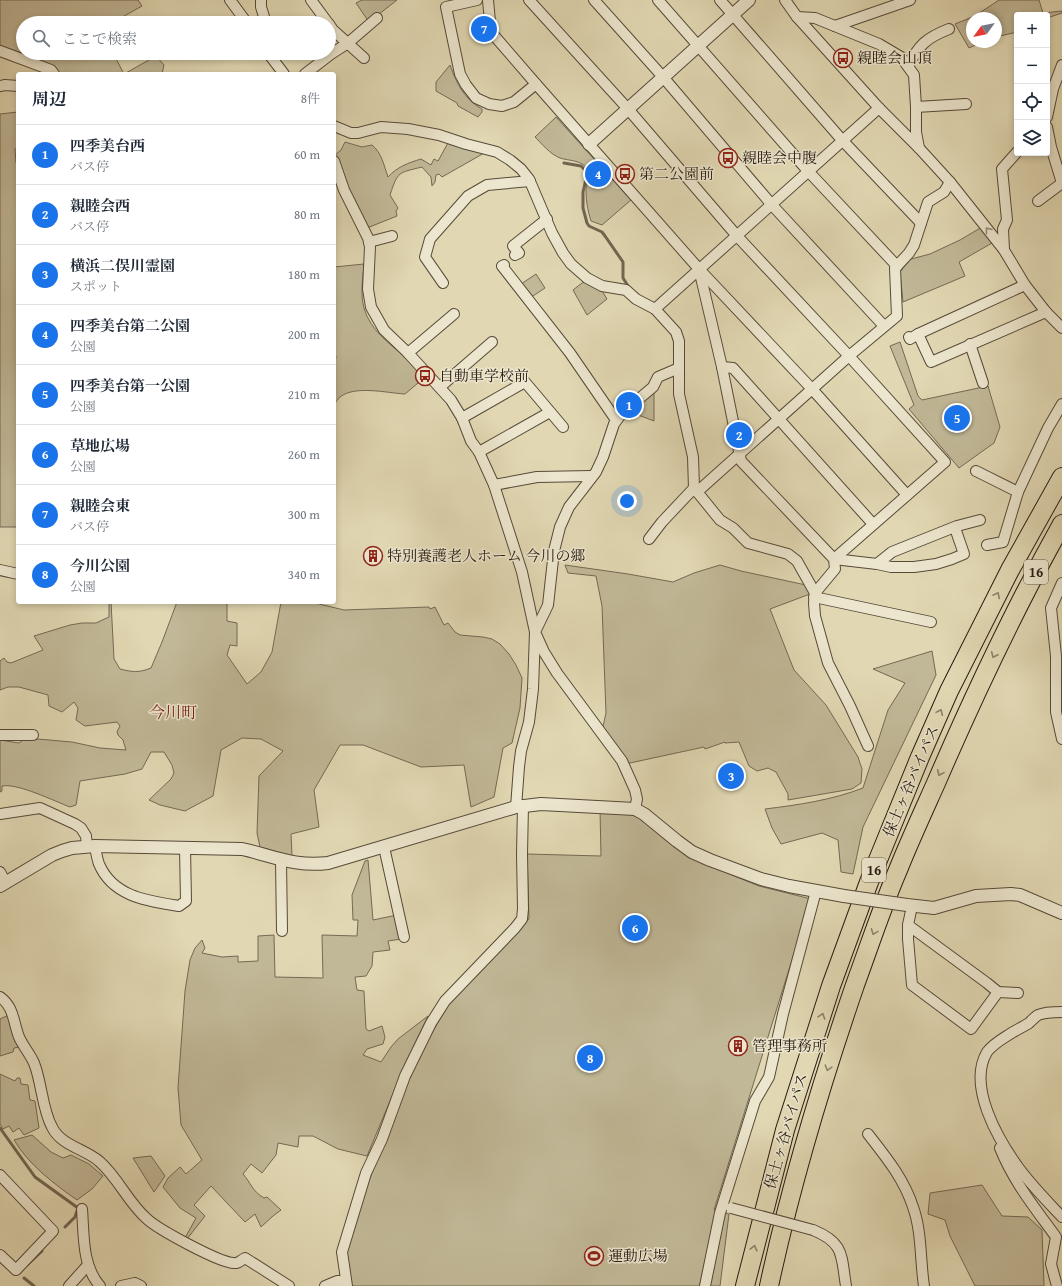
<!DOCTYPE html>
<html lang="ja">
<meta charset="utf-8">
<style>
:root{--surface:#fff;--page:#f2f2f3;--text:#1f2937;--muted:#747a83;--line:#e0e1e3;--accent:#1a73e8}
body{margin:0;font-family:"Gentium Book Plus","Noto Serif JP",serif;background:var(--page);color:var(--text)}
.controls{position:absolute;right:12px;top:12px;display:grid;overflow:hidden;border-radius:4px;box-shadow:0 2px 6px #0003}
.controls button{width:36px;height:36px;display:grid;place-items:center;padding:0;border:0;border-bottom:1px solid var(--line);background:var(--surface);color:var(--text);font:20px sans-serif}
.compass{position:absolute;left:966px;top:12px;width:36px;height:36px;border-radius:50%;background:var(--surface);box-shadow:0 2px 6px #0003;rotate:237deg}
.you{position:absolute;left:627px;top:501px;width:14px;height:14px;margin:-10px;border:3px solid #fff;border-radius:50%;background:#1a73e8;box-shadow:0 0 0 6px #1a73e833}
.badge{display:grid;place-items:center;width:26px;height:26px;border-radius:50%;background:var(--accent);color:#fff;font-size:13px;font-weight:700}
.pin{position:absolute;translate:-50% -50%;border:2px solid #fff;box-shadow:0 1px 4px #0006}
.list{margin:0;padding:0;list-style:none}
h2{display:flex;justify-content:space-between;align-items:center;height:52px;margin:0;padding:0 16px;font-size:17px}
h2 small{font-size:13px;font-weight:400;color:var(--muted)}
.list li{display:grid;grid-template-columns:26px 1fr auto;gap:12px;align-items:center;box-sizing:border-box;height:60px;padding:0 16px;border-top:1px solid var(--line)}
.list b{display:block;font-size:15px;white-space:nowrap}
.list p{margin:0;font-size:13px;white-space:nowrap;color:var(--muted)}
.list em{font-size:13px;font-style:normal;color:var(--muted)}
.icon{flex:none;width:22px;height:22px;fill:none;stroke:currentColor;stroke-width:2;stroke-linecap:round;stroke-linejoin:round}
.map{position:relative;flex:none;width:1062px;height:1286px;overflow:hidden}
.search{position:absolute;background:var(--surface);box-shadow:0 2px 6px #0003;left:16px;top:16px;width:320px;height:44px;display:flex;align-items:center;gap:10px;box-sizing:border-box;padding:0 14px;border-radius:22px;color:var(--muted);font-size:15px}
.panel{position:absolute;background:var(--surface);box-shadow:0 2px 6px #0003;left:16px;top:72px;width:320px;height:532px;border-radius:4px}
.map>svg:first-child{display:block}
.green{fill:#c1b897;stroke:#746954}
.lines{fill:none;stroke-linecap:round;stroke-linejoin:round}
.stream{stroke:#716551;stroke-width:3}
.minor-casing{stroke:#564a39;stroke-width:12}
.tertiary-casing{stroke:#564a39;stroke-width:14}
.motorway-casing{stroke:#271a10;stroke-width:20}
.minor{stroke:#ece6ce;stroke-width:10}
.tertiary{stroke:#ece6ce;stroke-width:12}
.motorway{stroke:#e1d8b3;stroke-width:18}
.minor-bridge-casing{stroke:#564a39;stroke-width:12;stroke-linecap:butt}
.tertiary-bridge-casing{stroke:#564a39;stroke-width:14;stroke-linecap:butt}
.minor-bridge{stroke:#ece6ce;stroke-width:10}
.tertiary-bridge{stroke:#ece6ce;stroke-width:12}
.oneway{stroke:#938a78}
.oneway2{stroke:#8d826a}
.labels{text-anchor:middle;stroke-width:3;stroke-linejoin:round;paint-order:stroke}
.shield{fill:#ece6ce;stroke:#625749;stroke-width:1}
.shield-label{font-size:14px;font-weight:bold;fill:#271a10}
.poi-label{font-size:15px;fill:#271a10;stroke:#ece6ce;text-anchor:start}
.street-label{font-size:15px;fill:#271a10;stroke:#ece6ce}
.neighbourhood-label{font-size:16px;fill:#7a1f14;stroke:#ece6ce}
</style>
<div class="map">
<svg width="1062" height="1286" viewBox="0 0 1062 1286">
<rect width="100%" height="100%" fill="#e1d8b3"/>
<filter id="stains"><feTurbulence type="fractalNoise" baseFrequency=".005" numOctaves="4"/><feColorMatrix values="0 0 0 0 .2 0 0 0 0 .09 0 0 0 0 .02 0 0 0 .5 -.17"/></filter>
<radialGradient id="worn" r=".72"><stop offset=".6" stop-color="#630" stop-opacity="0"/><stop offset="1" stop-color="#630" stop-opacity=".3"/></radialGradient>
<g class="green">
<path d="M0,0H138L142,6L112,23H23V53H113L124,74L156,56L164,65L162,74H56L51,65L41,60L0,45Z"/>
<path d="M362,0H397L369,22L356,3Z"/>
<path d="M999,0H1039L1043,13L1062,11V13L1047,18V15H1017V32L996,37V18H972V42H982L969,48L955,24L975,16Z"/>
<path d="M450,65C457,84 464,99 482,109V112L478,117L458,106L457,103L436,91V82Z"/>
<path d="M18,112V148L15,149L16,163L18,164V527H0V114Z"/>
<path d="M556,117L631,200L602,225L591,221C588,212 586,201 586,191C586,183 590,180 587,170C584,160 569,161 560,158C550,154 542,144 535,137Z"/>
<path d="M449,141L486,152L442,177L439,174L436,175L435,182L432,186L431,177L422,167C398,173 398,171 390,195L398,208L396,211L397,216L367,228L342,174L335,155L341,150L345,142L362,147L372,145C382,153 384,166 388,177C397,167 408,163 421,159L431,165L434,159L438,161Z"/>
<path d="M982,227L992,243L959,262L965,276L903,302L900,272L911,259L930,254L960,240Z"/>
<path d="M364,264C363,278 360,294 364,308C370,330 389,343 405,357C412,363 418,371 424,378L405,394C387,393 355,385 340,397C338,399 336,402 334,404V362L336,358L334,345V267Z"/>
<path d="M536,274L545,288L530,298L521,284Z"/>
<path d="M586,280L601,289L607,299L587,315L573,290Z"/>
<path d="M900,342L918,396L922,400L988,386L1000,427L994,443L959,468L909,409L914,405L890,346Z"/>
<path d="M654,390V421L633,413L627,414Z"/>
<path d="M565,565L628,574L673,582L694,573L720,565L741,571L806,585L810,594L770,609L794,670L826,705L858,757L862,769L861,783L852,789L788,800V794L776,772L768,768L757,771L749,766L739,742L725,743V742L705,749L704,747L630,763L627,762L602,731L606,713L602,606L596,576L568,573Z"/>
<path d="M109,602H111L114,659L120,669C132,672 139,673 151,668L162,642L177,602H227V621L237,623V646L230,645L227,655L247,684L261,672L272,652L281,602H311L344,610L429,607L430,609L435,607L444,625L448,623L455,632L460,635L483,637L492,639L500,644L509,654L516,665L522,678L520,708L512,743L503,748L494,797L471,807L464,765L421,767L363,745H340L314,790L319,827L291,834L292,856L260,847L257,833L259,776L283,751L261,739L242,738L221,750L213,796L185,811L160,805L149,800L171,779L174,773L172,765L164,752H151L142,769L125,774L80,781L76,805L70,807C54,801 18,783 2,786V791L0,792V740L19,743L26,738L72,742L100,748L126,750L123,740L118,735L117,732L120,726L117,722L85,726L76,720L78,708L74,702L62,712L49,706L48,695L19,687H8L0,690V661L4,658L7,662L11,663L43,650L34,636L70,625L82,623H96L109,617Z"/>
<path d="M932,651L936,675L863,827L853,874L841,872L838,840L822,833L781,844L772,828L765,809C798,805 832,800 863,788L888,710L905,683L873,669Z"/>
<path d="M600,810L628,813L643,820L673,846L700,862L759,886L811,899L714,1210L729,1214L720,1286H349L344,1251L357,1212L387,1134L411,1075L427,1041L451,1001L478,969L529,919L527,854L601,856Z"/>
<path d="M368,860L373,920L397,915L401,939L388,941L390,950L373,952L372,966L366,976L355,977L357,990L364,991L366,1029L369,1031L382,1026L385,1037L383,1044L367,1049L363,1055L381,1062L391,1047L398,1039L428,1016L408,1058L367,1156L338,1149L313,1136H299L298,1147L278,1143L276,1155L262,1173L251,1164L243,1174C251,1183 252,1191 264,1198L267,1197L281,1210L273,1216L261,1227L255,1214L245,1222L211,1186L194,1205L205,1216L187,1239L185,1238L196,1218L180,1208L163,1187L168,1178L180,1167L186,1174L202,1160L181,1125L178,1088L185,991L190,960L195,948L202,940L205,948L202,953L222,957L238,956V962L258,961V936L274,935L275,977L323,978L322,935L357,936L358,920H353L352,895L365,861Z"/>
<path d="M9,1015L20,1047L14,1048L13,1052L0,1056V1019Z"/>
<path d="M0,1074L15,1081L17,1078H20L21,1084L28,1085L30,1100L35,1101L39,1128L24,1135L19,1128L13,1132L9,1126L3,1129L0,1124Z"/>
<path d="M32,1135L51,1152L63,1158L71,1155L89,1164L103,1176L92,1189L77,1200C54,1184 28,1164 14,1140Z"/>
<path d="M151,1156L165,1176L154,1192L133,1158Z"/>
<path d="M982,1185L1002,1216L1028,1217L1042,1230L1044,1286H975L950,1236L945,1220L928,1214L930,1193Z"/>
</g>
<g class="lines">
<g class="stream">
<path d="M564,163L581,166L585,170L587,175L583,192V208L587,223L589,226L602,232L605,236L623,262V278L630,289"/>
<path d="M0,1128L35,1177L78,1208L75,1217L65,1227"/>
<path d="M27,1265L42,1251"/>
<path d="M24,1278L34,1286"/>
</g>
<defs>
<g id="minor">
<path d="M230,0L247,23"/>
<path d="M261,0V7L266,23"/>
<path d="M311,0L328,23"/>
<path d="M477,0L446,7L460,74L466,85L476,98L489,104L502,106L514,102L536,84"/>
<path d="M488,0L491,32L536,84L699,269L812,389L907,495"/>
<path d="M529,0L628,109L737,236L849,356L945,462L834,559"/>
<path d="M594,0L663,77L772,205L884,326"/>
<path d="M658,0L808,171L897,266"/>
<path d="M720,0L842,140L921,223"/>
<path d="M785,0L797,17L879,108L919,148"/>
<path d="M797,17L815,18L879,44L901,57L914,75L916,107V132L919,148L950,182L1004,250L1025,285L1046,312L1062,328"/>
<path d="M329,24L333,30L364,58"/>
<path d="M835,26L910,0"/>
<path d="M0,51L51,70L54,74"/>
<path d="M268,53L284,74"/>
<path d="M908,66C919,45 926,38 949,29"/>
<path d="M305,74L331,54L348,43L377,18"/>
<path d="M0,86L5,85L18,86"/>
<path d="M916,107L966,104"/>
<path d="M1047,117L1053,89L1062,65"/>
<path d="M334,126L351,133H358L381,127L408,129L439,135L466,144L497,152L510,160L521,169L529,179L552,233L563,253L571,264L587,278L602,286L626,290L636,299L655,309L676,332L679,341V394L693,457L694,488L720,520L733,528L748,543L788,554L797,561L815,593L814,603L815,616L828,663L850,706L868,746"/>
<path d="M1047,127L1051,147L1062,183"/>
<path d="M334,161L344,190L368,238L370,247L368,289L371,307L384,330L408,353L451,400L462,418L471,441L479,452L494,485L522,572L535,632L533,689L529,722L521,751L519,767L516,807"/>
<path d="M1038,201L1062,183"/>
<path d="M369,242L392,236"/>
<path d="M1004,250L1003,229L1007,220L1002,169L1017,152"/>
<path d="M515,255L519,253L513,246L547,219"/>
<path d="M504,265L502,266L570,353L616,420"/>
<path d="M699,269L722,367L741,461L834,559L835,569L815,593"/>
<path d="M443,283L425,257L430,239L468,196L487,185L530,181"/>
<path d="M655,309L879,108"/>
<path d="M918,334L1025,285"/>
<path d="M909,337L910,339L918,334L931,362L1046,312"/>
<path d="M970,344L983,383"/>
<path d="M408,353L454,314"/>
<path d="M722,367L733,368L873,524"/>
<path d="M440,387L492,342"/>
<path d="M462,418L525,382L563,427"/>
<path d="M479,452L550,412"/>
<path d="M976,471L1018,492"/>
<path d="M494,485L537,477L592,476"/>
<path d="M697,492L849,356L897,316L895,268L909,253L914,245L928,202L944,192L950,182"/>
<path d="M649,539L662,522L694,488"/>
<path d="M987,545L1003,542L1018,492L1048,428L1062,404"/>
<path d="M834,559L877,564L891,567H914L936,564L952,559L964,554L955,528"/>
<path d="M877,564L892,552L957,526L980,520"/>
<path d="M0,570L18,574"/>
<path d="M1062,583L1051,608L1056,656V712L1062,739"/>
<path d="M814,597L931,622"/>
<path d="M0,735H33"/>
<path d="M635,809L637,799L635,790L622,761L557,673L544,652L535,632L548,605L554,551L560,527L569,507L596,472L603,457L614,424L622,413L653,387L658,377L679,368"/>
<path d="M0,814L40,808L75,824L81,828L86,836L87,846"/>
<path d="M95,846C96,851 97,859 99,864C113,897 148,901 179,906L186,901L185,848"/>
<path d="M384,847L404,937"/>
<path d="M281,860L282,931"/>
<path d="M0,872L6,883"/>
<path d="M912,906L908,925L987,983L998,992L1018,993"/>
<path d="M908,925V939L912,985L971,1029L998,992"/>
<path d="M0,997C14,1007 13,1021 19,1037C23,1046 30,1054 34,1063C42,1083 42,1109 52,1127C61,1146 86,1149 100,1162C118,1178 128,1202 146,1218C157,1229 220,1263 234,1263C238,1264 241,1260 245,1258L289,1286"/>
<path d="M1062,1012C1055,1012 1045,1012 1038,1015C1035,1017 1032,1020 1029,1023C1023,1027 1016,1030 1010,1034C1002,1039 993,1044 987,1052C967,1086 998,1139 1018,1167C1031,1185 1047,1201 1062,1217"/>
<path d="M868,1134C886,1157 904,1179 913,1207C922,1232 920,1260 924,1286"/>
<path d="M1000,1148C1013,1181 1035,1208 1056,1237L1051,1264L1057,1286"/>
<path d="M0,1175L53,1231L16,1270L0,1255"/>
<path d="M82,1209C84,1235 82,1266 100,1286"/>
<path d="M813,1230C845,1243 841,1256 846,1286"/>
<path d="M69,1286L87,1266"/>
<path d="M121,1286L135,1283L141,1286"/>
<path d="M325,1286L337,1281H346"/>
<path d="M347,1286L342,1252L366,1173L382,1139L405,1076L431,1023L445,1001L515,928L522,919L523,909L522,854L523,805"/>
<path d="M705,1286L720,1213L755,1101L769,1077L783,1014L816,891"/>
</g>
<g id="tertiary">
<path d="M589,144L749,0"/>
<path d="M0,886L52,855L62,851L72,848L95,846L242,849C274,856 294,867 328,863L516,807L541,804L635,809L644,814L677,841L692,852L710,860L761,879L789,886L844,896"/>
<path d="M907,905L934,908L976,896L1011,894L1020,895L1062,913"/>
</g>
<g id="motorway">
<path d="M745,1286L785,1130L831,986L869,882L920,757L949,691L1010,570L1062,477"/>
<path d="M769,1286C791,1184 821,1084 855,985C869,947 882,907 898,870C910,840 923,812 936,783C974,695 1015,608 1062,524"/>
</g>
</defs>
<use href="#minor" class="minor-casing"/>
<use href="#tertiary" class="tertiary-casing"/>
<use href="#motorway" class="motorway-casing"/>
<use href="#minor" class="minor"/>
<use href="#tertiary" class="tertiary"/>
<use href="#motorway" class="motorway"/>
<defs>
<path id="minor-bridge" d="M731,1208L813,1230"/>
<path id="tertiary-bridge" d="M844,896L907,905"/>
</defs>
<use href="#minor-bridge" class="minor-bridge-casing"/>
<use href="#tertiary-bridge" class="tertiary-bridge-casing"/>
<use href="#minor-bridge" class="minor-bridge"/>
<use href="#tertiary-bridge" class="tertiary-bridge"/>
</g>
<defs><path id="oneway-chevron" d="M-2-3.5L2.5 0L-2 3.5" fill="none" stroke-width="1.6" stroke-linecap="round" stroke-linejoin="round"/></defs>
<use class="oneway" href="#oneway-chevron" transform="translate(988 230) rotate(-128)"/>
<g class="oneway2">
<use href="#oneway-chevron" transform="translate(997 595) rotate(-63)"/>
<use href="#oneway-chevron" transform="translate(994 655) rotate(115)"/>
<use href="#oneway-chevron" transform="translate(940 712) rotate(-66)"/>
<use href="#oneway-chevron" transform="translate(940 773) rotate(114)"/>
<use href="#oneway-chevron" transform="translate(874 932) rotate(111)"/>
<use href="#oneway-chevron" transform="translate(822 1016) rotate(-72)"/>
<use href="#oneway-chevron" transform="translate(828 1068) rotate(107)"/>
<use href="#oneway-chevron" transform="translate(754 1248) rotate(-75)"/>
</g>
<defs>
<symbol id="bus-ring" viewBox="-11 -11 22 22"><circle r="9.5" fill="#ece6ce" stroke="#8f2418" stroke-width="1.5"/><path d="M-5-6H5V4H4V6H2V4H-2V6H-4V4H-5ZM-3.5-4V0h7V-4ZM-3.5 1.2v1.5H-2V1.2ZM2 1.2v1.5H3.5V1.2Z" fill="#8f2418"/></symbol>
<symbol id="building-ring" viewBox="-11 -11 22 22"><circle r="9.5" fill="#ece6ce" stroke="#8f2418" stroke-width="1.5"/><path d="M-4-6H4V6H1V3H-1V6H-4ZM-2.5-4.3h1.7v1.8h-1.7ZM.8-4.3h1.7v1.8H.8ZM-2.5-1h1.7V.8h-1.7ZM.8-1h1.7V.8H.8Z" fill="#8f2418"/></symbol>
<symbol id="stadium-ring" viewBox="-11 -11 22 22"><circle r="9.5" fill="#ece6ce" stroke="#8f2418" stroke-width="1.5"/><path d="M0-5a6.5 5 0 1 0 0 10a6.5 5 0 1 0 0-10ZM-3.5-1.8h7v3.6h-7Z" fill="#8f2418"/></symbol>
</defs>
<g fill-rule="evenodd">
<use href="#bus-ring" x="832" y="47" width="22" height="22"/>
<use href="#bus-ring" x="717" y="147" width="22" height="22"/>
<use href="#bus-ring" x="614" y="163" width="22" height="22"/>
<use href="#bus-ring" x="414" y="365" width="22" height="22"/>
<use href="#building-ring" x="362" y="545" width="22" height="22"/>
<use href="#building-ring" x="727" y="1035" width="22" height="22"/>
<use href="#stadium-ring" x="583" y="1245" width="22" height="22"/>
</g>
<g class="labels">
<g class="shield">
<rect x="1024" y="560" width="24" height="24" rx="3"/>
<rect x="862" y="858" width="24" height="24" rx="3"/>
</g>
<g class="shield-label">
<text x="1036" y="577">16</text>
<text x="874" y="875">16</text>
</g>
<g class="poi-label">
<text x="857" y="63">親睦会山頂</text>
<text x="742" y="163">親睦会中腹</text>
<text x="639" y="179">第二公園前</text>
<text x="439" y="381">自動車学校前</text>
<text x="387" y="561">特別養護老人ホーム 今川の郷</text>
<text x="752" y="1051">管理事務所</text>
<text x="608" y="1261">運動広場</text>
</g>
<g class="street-label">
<text transform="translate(911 781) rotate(-67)" y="5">保土ヶ谷バイパス</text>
<text transform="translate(786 1131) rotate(-74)" y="5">保土ヶ谷バイパス</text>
</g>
<g class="neighbourhood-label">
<text x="173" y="718">今川町</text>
</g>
</g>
<rect width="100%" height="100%" filter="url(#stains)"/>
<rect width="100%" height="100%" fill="url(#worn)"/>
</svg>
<div class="controls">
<button>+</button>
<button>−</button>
<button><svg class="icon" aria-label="locate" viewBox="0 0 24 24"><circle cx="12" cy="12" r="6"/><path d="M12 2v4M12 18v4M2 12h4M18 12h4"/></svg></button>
<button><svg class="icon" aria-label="layers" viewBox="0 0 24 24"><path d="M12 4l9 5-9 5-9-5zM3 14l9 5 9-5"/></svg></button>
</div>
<svg class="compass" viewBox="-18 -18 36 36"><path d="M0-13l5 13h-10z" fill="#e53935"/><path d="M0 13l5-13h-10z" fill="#747a83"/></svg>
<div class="you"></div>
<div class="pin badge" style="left:629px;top:405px">1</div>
<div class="pin badge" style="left:739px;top:435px">2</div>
<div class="pin badge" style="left:731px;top:776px">3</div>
<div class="pin badge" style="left:598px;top:174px">4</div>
<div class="pin badge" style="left:957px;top:418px">5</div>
<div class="pin badge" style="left:635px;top:928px">6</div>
<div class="pin badge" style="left:484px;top:29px">7</div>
<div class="pin badge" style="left:590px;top:1058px">8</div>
<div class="search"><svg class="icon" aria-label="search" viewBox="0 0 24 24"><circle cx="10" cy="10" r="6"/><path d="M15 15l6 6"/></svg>ここで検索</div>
<section class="panel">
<h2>周辺<small>8件</small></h2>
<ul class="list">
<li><span class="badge">1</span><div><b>四季美台西</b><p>バス停</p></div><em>60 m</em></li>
<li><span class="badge">2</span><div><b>親睦会西</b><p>バス停</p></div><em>80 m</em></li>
<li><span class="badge">3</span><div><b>横浜二俣川霊園</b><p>スポット</p></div><em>180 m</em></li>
<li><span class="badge">4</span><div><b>四季美台第二公園</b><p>公園</p></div><em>200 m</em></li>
<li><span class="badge">5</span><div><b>四季美台第一公園</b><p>公園</p></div><em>210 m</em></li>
<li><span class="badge">6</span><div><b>草地広場</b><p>公園</p></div><em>260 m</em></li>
<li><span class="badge">7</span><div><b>親睦会東</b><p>バス停</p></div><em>300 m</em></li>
<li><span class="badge">8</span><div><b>今川公園</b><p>公園</p></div><em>340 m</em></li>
</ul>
</section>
</div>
